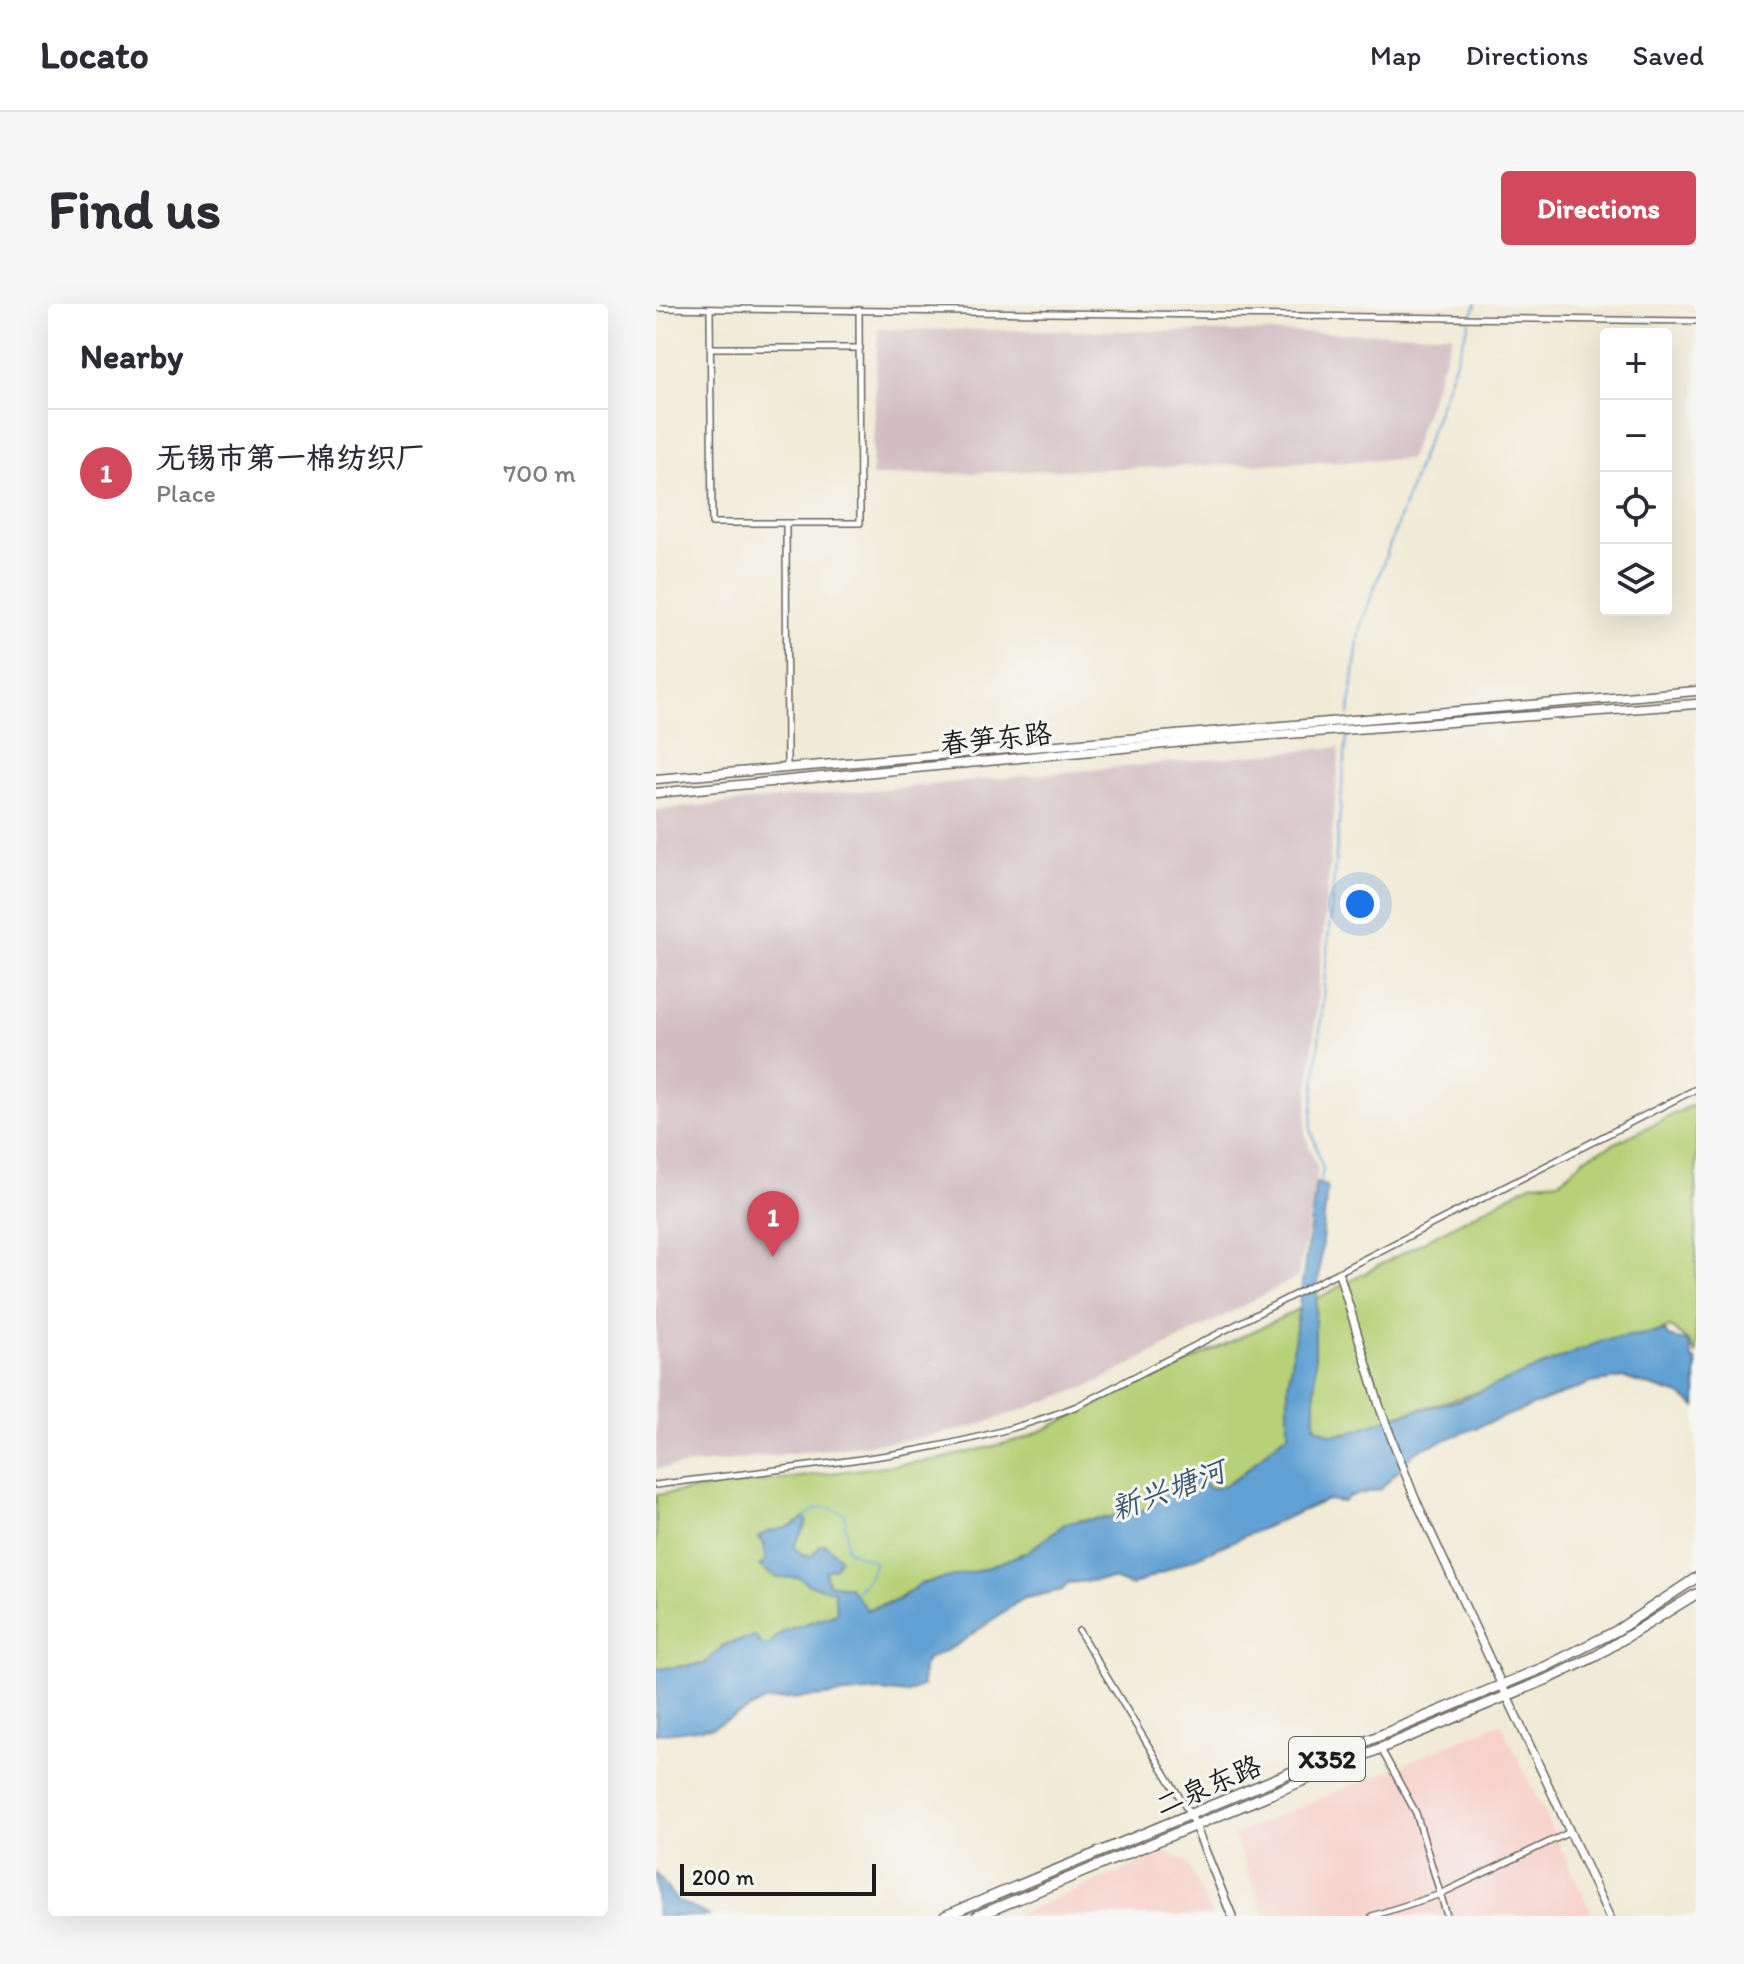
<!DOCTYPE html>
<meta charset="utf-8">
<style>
:root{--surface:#fff;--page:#f7f7f7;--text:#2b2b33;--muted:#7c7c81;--line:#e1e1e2;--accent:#d1495b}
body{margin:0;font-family:Itim,"LXGW WenKai TC",sans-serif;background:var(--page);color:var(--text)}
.controls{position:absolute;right:24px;top:24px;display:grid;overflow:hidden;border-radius:8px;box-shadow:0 8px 32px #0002}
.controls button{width:72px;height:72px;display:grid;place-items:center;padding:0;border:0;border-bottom:2px solid var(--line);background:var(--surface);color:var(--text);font:40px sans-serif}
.scale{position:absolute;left:24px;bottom:20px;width:196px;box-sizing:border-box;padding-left:8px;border:4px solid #1c1c1c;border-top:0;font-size:22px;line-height:28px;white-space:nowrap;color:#1c1c1c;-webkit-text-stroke:6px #f6f6f2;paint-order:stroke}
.you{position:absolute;left:704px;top:600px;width:28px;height:28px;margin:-20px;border:6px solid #fff;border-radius:50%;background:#1a73e8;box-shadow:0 0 0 12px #1a73e833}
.badge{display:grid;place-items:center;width:52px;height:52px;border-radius:50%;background:var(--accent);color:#fff;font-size:26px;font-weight:700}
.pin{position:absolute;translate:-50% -66px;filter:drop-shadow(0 2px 4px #0008)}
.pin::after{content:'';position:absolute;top:42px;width:28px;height:24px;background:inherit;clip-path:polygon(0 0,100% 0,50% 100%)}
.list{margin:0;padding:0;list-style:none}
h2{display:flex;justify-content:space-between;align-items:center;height:104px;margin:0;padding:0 32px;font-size:34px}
h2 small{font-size:26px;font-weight:400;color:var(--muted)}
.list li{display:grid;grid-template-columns:52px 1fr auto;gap:24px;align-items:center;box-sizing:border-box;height:128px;padding:0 32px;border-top:2px solid var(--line)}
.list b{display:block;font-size:30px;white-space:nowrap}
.list p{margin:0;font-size:26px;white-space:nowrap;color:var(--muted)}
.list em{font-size:26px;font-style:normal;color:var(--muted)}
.icon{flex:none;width:44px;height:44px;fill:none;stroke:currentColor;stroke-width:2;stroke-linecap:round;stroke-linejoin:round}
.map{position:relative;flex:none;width:1040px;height:1612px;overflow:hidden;border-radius:8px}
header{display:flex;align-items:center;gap:48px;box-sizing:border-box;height:112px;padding:0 40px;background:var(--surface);border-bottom:2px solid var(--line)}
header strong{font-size:38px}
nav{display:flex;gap:44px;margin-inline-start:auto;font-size:28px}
.intro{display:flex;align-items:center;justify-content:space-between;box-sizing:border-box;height:192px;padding:0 48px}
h1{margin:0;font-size:56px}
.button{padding:20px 36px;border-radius:8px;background:var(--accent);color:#fff;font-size:28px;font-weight:700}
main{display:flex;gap:48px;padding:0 48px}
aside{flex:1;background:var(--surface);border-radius:8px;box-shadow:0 8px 32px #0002}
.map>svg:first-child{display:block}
.built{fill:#f7d0ca}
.industrial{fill:#d2bec2}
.green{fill:#b6d177;stroke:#69764a;stroke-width:2}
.water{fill:#61a0d3;stroke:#3e5e78;stroke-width:2}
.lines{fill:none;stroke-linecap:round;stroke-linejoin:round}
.stream{stroke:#61a0d3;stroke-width:2}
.minor-casing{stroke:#67645d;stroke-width:8}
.tertiary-casing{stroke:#67645d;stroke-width:10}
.secondary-casing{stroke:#67645d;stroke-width:11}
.primary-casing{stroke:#67645d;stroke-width:12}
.minor{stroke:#fff;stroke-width:5}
.tertiary{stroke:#fff;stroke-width:7}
.secondary{stroke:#fff;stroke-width:8}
.primary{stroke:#fff;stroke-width:9}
.labels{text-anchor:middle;stroke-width:6;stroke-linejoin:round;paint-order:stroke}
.shield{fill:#f6f6f2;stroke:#5d5d5c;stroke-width:2}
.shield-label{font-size:26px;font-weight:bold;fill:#1c1c1c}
.street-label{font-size:28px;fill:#1c1c1c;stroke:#f6f6f2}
.water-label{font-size:30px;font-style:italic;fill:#3b576e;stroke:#f6f6f2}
</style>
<header>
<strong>Locato</strong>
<nav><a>Map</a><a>Directions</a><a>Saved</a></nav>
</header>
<div class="intro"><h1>Find us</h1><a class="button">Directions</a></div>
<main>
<aside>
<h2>Nearby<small></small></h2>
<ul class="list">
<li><span class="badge">1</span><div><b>无锡市第一棉纺织厂</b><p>Place</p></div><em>700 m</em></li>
</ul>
</aside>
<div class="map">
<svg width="1040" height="1612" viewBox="0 0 1040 1612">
<rect width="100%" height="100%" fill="#f6f6f2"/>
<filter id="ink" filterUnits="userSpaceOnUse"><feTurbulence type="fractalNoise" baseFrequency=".0125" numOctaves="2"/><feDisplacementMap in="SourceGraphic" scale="16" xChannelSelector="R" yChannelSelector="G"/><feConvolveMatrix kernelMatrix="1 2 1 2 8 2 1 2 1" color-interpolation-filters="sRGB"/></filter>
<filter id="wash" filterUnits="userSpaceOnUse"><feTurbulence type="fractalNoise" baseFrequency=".006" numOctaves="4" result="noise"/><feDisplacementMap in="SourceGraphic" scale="32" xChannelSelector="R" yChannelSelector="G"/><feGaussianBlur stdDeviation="1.8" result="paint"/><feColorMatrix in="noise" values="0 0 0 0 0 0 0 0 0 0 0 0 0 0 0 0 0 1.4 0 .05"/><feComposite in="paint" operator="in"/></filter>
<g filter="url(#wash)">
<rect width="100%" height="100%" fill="#f1ead6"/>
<g class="built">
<path d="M845,1419L937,1612H609L577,1531Z"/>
<path d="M511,1548L531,1558L556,1612H358Z"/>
</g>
<g class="industrial">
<path d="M222,25L797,30L753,155L216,172Z"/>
<path d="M684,443L649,830L662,865L642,973L436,1081L317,1123L266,1134L0,1165V506Z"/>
</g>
<path class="green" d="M1040,799V1051L1033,1038L1015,1023C925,1054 837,1085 746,1110C722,1117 700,1130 675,1130L562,1186L552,1184L546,1174H527L499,1200L481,1209L460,1214L423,1216L371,1248L326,1266L264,1280L242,1295L123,1334L113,1341H68L48,1360L0,1365V1191L285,1155L370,1134L625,1014L877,879L904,877L929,854Z"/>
<g class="water">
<path d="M660,879L671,882L659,1016V1122L675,1130H689L739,1112L804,1096L948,1036L1009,1027L1012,1033L1033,1038L1036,1055L1040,1057V1103L1024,1091L968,1074L935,1079L760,1147L725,1185L692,1193L688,1198L671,1196L475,1282L457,1275L412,1279L406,1286L366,1295L301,1341L271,1356L267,1363L266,1382L251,1390L225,1387L109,1397L57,1423L0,1430V1365L48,1360L68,1341L99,1332L106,1341H113L128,1327L181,1309L178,1287L153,1281L143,1273L121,1274L103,1262L109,1258L108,1239L102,1234C115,1222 128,1231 149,1213L151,1218L138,1243L144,1249L156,1252L165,1241L169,1240L184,1254L179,1264L169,1267L172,1280L193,1283L211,1306L242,1296L264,1280L325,1266L371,1248L410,1219L481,1209L499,1200L527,1174L539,1170L546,1174L552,1184C579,1188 607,1145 632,1130V1081Z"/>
<path d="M0,1569L21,1597L54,1612H1Z"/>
</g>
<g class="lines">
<g class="stream">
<path d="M816,11L820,0"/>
<path d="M693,411L703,327L814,17"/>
<path d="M664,880L667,865L655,825L691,430"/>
<path d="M149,1215C160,1198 174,1203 189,1210L191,1246L219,1258L213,1274L196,1291"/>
</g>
</g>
</g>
<g filter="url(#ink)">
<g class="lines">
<defs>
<g id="minor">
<path d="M0,4L1040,17"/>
<path d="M54,5L56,219H204L203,6"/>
<path d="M55,44H204"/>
<path d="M130,219L131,463"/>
<path d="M0,1181C140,1161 288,1155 421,1102L1040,785"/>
<path d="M423,1327L535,1512"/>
<path d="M725,1445L760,1509L791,1612"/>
<path d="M716,1612L782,1591L914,1528"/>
</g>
<g id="tertiary">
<path d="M683,969L724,1104L758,1192L953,1612"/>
<path d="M535,1512L576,1612"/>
</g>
<g id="secondary">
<path d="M0,475L1040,387"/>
<path d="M0,489L549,436L1040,400"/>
</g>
<g id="primary">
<path d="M289,1612L889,1363L960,1327L1040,1274"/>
<path d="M321,1612L894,1374L940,1352L1040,1290"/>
</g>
</defs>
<use href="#minor" class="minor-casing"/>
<use href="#tertiary" class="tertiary-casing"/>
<use href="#secondary" class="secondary-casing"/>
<use href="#primary" class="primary-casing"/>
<use href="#minor" class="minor"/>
<use href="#tertiary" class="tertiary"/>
<use href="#secondary" class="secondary"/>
<use href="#primary" class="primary"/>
</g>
</g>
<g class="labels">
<rect class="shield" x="633" y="1433" width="76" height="44" rx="6"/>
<g class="shield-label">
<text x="671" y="1464">X352</text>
</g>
<g class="street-label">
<text transform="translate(340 434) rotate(-6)" y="10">春笋东路</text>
<text transform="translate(552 1481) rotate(-23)" y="10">二泉东路</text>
</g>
<g class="water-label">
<text transform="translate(512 1186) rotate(-20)" y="10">新兴塘河</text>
</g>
</g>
</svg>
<div class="controls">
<button>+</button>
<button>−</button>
<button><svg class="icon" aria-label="locate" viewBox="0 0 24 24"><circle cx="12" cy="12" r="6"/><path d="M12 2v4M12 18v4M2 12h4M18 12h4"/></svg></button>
<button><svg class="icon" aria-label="layers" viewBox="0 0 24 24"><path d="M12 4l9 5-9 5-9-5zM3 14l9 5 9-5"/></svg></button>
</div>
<div class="scale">200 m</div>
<div class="you"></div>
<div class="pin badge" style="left:117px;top:953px">1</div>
</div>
</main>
